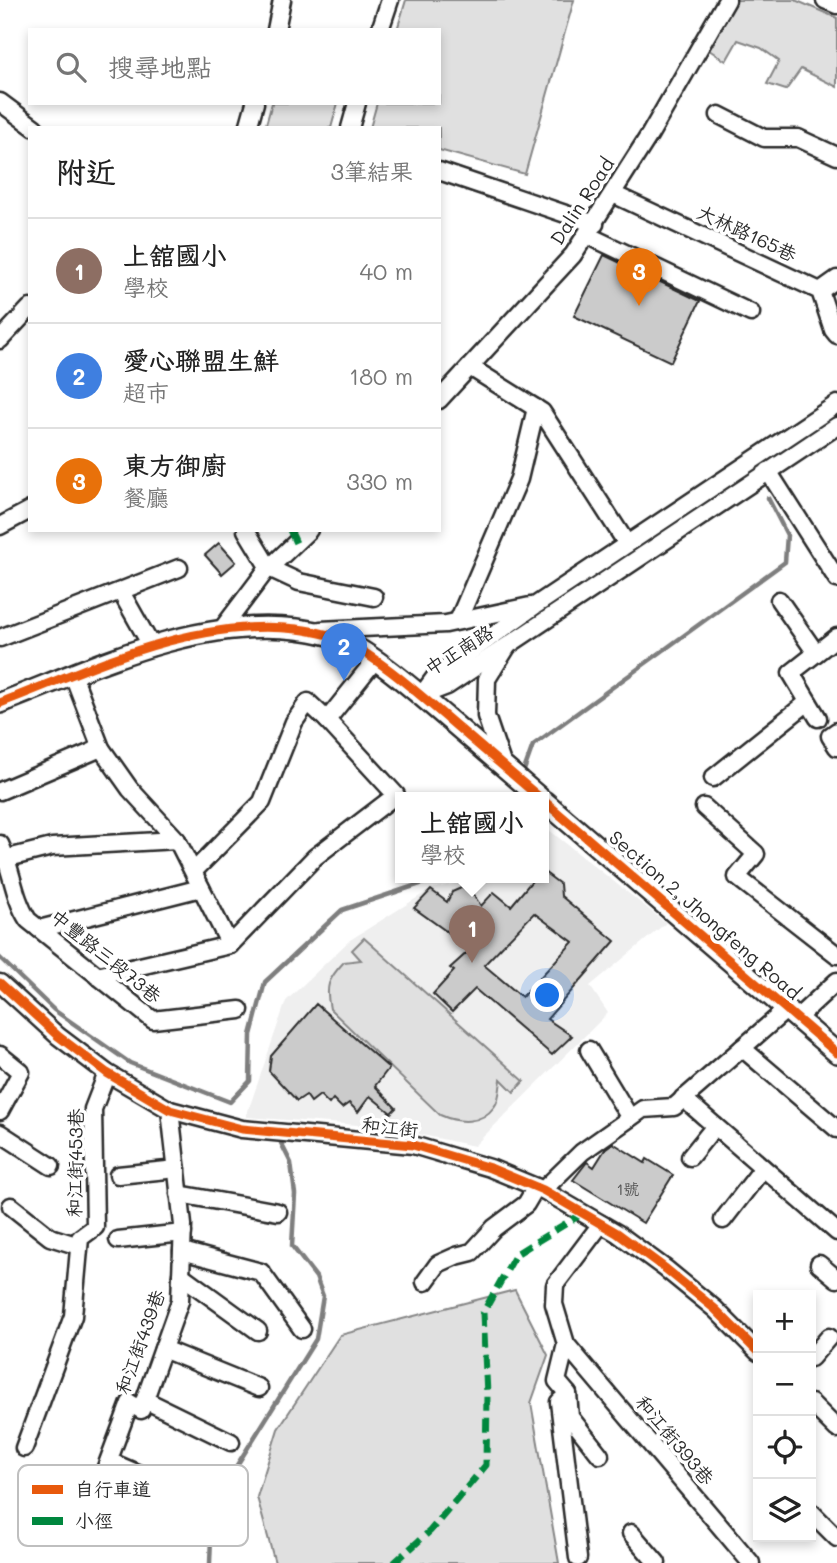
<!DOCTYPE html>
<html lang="zh-TW">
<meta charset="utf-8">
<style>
:root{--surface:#fff;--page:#f2f2f2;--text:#222;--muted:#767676;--line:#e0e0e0;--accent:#c8321e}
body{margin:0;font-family:Mali,"LXGW WenKai TC",sans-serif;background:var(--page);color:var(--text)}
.controls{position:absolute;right:21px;bottom:21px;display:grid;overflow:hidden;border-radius:0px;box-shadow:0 4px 10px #0003}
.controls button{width:63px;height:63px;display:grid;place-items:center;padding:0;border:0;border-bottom:2px solid var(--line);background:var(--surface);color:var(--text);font:35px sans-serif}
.you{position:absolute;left:548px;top:996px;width:24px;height:24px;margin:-18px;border:5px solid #fff;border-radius:50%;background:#1a73e8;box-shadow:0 0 0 10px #1a73e833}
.badge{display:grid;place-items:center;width:46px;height:46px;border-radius:50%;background:var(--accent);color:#fff;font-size:23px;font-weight:700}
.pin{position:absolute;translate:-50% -58px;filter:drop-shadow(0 2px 4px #0008)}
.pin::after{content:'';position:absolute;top:37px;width:24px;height:21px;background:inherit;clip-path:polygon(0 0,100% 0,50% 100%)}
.popup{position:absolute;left:395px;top:792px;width:154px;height:91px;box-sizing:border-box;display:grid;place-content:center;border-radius:0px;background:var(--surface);filter:drop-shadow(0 2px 5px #0005);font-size:23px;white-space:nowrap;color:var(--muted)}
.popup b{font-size:26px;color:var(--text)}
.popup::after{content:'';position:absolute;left:50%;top:100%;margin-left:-14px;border:14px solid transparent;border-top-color:var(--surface)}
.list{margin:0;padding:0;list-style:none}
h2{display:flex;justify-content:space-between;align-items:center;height:91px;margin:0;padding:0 28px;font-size:30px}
h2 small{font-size:23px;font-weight:400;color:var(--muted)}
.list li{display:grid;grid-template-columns:46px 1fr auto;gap:21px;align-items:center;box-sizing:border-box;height:105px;padding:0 28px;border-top:2px solid var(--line)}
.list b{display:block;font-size:26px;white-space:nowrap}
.list p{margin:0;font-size:23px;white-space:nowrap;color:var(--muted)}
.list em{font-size:23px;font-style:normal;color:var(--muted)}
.icon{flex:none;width:38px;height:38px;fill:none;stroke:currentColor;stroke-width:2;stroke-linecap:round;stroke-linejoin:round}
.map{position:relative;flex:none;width:837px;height:1563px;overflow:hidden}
.search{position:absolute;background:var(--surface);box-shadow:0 4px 10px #0003;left:28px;top:28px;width:413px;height:77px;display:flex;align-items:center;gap:18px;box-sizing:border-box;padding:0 24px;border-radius:0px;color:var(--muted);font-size:26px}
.panel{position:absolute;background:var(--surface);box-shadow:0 4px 10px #0003;left:28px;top:126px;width:413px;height:406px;border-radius:0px}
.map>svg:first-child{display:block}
.built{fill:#efefef}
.green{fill:#e0e0e0;stroke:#868686;stroke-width:2}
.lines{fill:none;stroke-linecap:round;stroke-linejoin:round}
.stream{stroke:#7e7e7e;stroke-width:4.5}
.building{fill:#cbcbcb;stroke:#2b2b2b;stroke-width:2;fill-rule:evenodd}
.minor-casing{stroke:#2b2b2b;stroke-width:21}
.major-casing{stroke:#2b2b2b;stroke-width:24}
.minor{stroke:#fff;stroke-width:16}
.major{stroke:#fff;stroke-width:19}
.quiet{stroke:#00873e;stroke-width:7;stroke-dasharray:14 7;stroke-linecap:butt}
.cycleway-casing{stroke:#fff;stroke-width:13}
.cycleway{stroke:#e8590c;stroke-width:9}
.labels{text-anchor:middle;stroke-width:7;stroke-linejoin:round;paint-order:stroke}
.number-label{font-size:16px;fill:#535353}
.street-label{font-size:19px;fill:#2b2b2b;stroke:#fff}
.key{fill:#fff;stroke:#bfbfbf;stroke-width:2}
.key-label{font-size:19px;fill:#2b2b2b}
</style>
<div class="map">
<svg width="837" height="1563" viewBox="0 0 837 1563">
<rect width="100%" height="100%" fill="#fff"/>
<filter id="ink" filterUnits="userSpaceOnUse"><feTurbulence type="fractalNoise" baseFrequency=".0143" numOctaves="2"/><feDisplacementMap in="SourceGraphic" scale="14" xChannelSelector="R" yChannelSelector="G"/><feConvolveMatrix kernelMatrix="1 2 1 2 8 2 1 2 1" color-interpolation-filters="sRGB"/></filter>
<g filter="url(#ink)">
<path class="built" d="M544,826L666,923L590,986L608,1013L474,1146L385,1127L246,1117L286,1001L350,940L431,889L485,877H544Z"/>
<g class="green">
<path d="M406,0H574L525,174L439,150V128H370L377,103H439V30H397Z"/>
<path d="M736,0H795L837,18V87L801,69L786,90L767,84L779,61L761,48L738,40L726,61L709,50Z"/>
<path d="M272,103H338L331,128H265Z"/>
<path d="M364,938L524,1081L514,1092L501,1079C500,1087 500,1100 494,1107C481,1125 458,1123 440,1115L330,1009C325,986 328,979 344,962L361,960L352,950Z"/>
<path d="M515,1290L548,1355L531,1403L559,1563H275L257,1497L278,1429L340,1335Z"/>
</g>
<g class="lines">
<g class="stream">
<path d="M522,776L533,745L785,562L787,535L768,498"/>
<path d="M0,958L54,1010L130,1063L230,1102L250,1081L251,1035L265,982L342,910L441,877"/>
<path d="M210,1563L212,1512L227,1481L316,1339L323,1296L316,1277L292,1246L295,1194L291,1163L281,1143"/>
</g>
</g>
<g class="building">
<path d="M604,255L700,301L671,362L574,316Z"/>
<path d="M219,543L236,562L222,574L205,555Z"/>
<path d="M544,872L560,884L561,896L615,941L547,1019L572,1036L552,1055L475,989L452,1012L433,994L454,971L450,968L471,949L414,908L431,890L447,902L452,892L461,888H469L481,906L494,892L511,906L535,877H544ZM534,913L573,942L522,997L484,965Z"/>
<path d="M316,1004L389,1068L375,1086L396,1108L391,1113L370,1096L358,1112L349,1103L342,1108L333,1099L329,1104L320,1095L311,1102L306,1095L297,1101L269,1071L271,1056Z"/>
<path d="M613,1143L645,1163L647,1159L673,1175L643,1223L573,1180L587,1162L594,1167L606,1148Z"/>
</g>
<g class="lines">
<defs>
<g id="minor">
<path d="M825,0L837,5"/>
<path d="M276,30L282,0"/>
<path d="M380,30L390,0"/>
<path d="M0,102L35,128"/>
<path d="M719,115L764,138H798L837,156"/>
<path d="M248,128L255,103"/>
<path d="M350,128L357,103"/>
<path d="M439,171L595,224"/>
<path d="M613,194L820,291L833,330L837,335"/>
<path d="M587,235L751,313"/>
<path d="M820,291L837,279"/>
<path d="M0,340L30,308"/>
<path d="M470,367L542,412L627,544"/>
<path d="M439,400L573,255L650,134L727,0"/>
<path d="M768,471L837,579"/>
<path d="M0,526L30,510"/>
<path d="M246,530L269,568L299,582L374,597"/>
<path d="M121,592L152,647"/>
<path d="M779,600L816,653"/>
<path d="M458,621L519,479L536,408"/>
<path d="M222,629L265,572L309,530"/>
<path d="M320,630L446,624L530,606"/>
<path d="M0,638L179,568"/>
<path d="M73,675L101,748L130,789L177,840L230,945"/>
<path d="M421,696L435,677L536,605L837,404"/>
<path d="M421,696L447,686L837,426"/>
<path d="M818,718L791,673L837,637"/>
<path d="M837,731L830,736L837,747"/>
<path d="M503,766L486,716L487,679L507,647"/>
<path d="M713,778L808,702"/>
<path d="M0,791L101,748"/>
<path d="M704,807L756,854L737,877L837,955"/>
<path d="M0,844C12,868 13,897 28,920L153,1020L240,1010"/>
<path d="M0,860L52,847L177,840"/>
<path d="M194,871L262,802L294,722L308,702L327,720"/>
<path d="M39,929L201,888"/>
<path d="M230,945L315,857L396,795L327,720L375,660"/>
<path d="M97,976L230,945"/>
<path d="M0,983L58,1036L107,1073L170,1110L242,1129L413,1145L490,1168L543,1190L617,1233L666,1269L715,1309L758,1352"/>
<path d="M797,1018L837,981"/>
<path d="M742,1048L837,1129"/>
<path d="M589,1050L630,1118"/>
<path d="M0,1055L21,1072L0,1111"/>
<path d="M683,1098L837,1232"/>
<path d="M0,1133L51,1166"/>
<path d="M690,1157L715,1126"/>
<path d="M118,1175L177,1169"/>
<path d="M543,1190L582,1152L643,1109L674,1107L787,1009"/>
<path d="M179,1194L278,1212"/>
<path d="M11,1206L50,1237L79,1246"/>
<path d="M723,1220L763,1168"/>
<path d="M601,1224L555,1285L554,1304L566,1344L751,1563"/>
<path d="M118,1240L183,1233"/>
<path d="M182,1251L261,1272L302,1329"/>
<path d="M819,1264L837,1279"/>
<path d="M181,1275L258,1331"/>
<path d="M425,1282L438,1264L456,1256L472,1252L494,1228L526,1204L536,1187"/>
<path d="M566,1344L557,1381L568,1394L570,1417L600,1455"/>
<path d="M163,1349L259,1388"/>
<path d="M811,1358L829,1337"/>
<path d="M568,1394L559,1402L578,1558"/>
<path d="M145,1400L231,1442"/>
<path d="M811,1403L837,1429"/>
<path d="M24,1448L73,1316L80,1238L95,1227L93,1109L107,1073"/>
<path d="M109,1461L201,1501"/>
<path d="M99,1486L130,1403L141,1410L180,1301L183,1225L170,1110"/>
<path d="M811,1512L837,1538"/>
<path d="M631,1533L657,1563"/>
</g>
<g id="major">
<path d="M0,703C94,667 194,617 297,629C312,631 330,634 343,640C381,660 414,690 446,717C477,744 508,770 539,797"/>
<path d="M544,801L837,1053"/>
</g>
</defs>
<use href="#minor" class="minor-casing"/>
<use href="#major" class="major-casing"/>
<use href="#minor" class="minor"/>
<use href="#major" class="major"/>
<g class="quiet">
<path d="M290,530L296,543"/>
<path d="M394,1563L430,1531L486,1465L487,1394L483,1313L516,1254L583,1213"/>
</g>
<defs>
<g id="cycleway">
<path d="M0,703C94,667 194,617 297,629C312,631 330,634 343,640C381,660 414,690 446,717C477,744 508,770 539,797"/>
<path d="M544,801L837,1053"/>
<path d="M0,983L58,1036L107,1073L170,1110L242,1129L413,1145L490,1168L543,1190L617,1233L666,1269L715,1309L758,1352"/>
</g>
</defs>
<use href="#cycleway" class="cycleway-casing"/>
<use href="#cycleway" class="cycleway"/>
</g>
</g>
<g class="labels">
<g class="number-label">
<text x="628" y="1195">1號</text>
</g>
<g class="street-label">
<text transform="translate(582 201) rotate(-57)" y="7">Dalin Road</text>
<text transform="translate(747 233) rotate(25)" y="7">大林路165巷</text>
<text transform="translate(459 650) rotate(-32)" y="7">中正南路</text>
<text transform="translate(705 915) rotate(41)" y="7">Section 2, Jhongfeng Road</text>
<text transform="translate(106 956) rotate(39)" y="7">中豐路三段73巷</text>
<text transform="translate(390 1127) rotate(7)" y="7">和江街</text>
<text transform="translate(75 1163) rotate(-89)" y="7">和江街453巷</text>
<text transform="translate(140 1342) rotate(-70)" y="7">和江街439巷</text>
<text transform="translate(675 1440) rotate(50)" y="7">和江街393巷</text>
</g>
</g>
<rect x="18" y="1465" width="230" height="81" rx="10" class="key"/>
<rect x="32" y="1485" width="31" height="9" fill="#e8590c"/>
<rect x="32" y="1517" width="31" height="8" fill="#00873e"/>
<g class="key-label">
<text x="75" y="1496">自行車道</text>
<text x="75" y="1528">小徑</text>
</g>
</svg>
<div class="controls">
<button>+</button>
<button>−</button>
<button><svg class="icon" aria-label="locate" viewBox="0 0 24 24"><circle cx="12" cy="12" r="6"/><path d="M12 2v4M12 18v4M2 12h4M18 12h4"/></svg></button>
<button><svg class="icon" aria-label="layers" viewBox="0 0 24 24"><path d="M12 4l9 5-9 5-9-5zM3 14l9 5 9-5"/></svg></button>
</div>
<div class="you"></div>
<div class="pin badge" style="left:472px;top:963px;background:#8d6e63">1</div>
<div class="popup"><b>上舘國小</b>學校</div>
<div class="pin badge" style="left:344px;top:681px;background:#3f7fe0">2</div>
<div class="pin badge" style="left:639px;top:306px;background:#e8710a">3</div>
<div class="search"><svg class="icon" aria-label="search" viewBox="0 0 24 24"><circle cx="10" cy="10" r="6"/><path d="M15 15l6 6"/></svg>搜尋地點</div>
<section class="panel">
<h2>附近<small>3筆結果</small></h2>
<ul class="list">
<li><span class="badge" style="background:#8d6e63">1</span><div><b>上舘國小</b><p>學校</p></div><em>40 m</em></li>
<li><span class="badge" style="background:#3f7fe0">2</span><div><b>愛心聯盟生鮮</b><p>超市</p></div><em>180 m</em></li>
<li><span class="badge" style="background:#e8710a">3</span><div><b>東方御廚</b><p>餐廳</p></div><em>330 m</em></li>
</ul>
</section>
</div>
